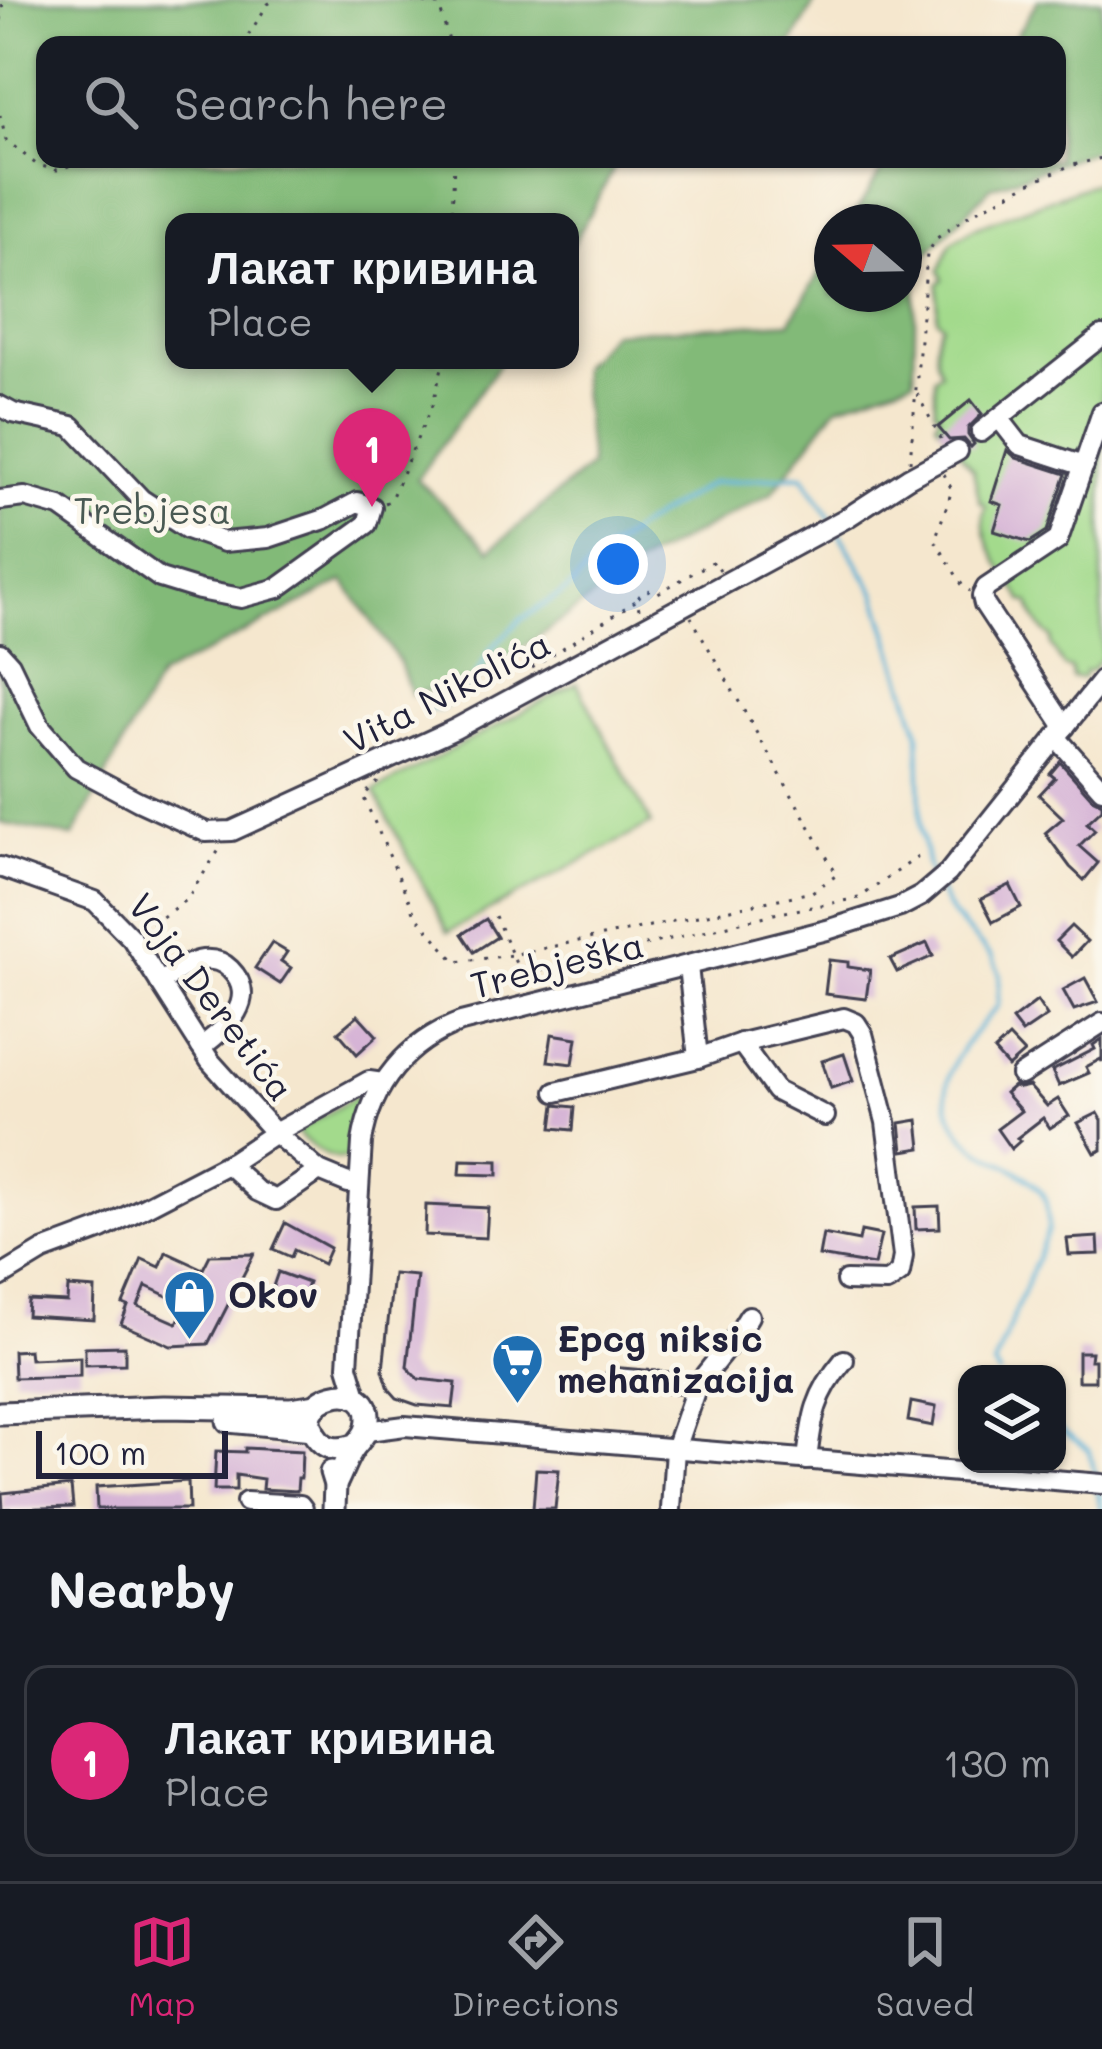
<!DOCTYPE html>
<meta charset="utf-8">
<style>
:root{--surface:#171b24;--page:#20242c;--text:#f1f3f6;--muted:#9ea1a6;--line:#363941;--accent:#db2777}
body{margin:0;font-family:Mali,sans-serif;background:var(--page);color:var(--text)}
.controls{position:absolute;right:36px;bottom:36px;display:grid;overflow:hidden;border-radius:24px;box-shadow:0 3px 9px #0004}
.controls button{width:108px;height:108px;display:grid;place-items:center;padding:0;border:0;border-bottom:3px solid var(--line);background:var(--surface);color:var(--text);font:60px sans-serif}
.compass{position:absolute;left:814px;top:204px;width:108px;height:108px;border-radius:50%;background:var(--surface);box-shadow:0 3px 9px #0004;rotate:290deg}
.scale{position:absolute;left:36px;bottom:30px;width:192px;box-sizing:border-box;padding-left:12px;border:6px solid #22223b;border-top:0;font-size:33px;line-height:42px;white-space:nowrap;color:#22223b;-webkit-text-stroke:9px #fbf7ec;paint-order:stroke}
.you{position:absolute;left:618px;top:564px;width:42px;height:42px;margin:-30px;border:9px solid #fff;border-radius:50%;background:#1a73e8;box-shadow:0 0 0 18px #1a73e833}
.badge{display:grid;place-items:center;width:78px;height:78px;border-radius:50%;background:var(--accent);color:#fff;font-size:39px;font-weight:700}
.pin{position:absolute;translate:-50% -99px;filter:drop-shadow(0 3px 6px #0008)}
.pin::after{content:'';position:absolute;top:63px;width:42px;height:36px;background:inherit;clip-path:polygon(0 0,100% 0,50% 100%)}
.popup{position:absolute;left:165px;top:213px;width:414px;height:156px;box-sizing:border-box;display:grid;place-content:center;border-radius:24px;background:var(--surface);filter:drop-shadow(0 3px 9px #0005);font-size:39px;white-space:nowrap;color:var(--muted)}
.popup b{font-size:45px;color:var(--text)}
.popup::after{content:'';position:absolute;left:50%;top:100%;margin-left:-24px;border:24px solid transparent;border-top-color:var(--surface)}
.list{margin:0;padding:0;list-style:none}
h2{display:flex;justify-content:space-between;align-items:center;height:156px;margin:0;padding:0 48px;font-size:51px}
h2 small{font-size:39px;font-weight:400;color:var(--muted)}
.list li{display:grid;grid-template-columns:78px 1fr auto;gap:36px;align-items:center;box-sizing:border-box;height:192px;margin:0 24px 24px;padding:0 24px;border:3px solid var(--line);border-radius:24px}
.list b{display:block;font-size:45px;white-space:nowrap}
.list p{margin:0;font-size:39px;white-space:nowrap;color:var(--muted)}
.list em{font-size:39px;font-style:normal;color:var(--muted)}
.icon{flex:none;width:66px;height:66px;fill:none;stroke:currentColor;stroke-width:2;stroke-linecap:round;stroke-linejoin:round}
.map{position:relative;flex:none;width:1102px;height:1509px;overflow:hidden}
.search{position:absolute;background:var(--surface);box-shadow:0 3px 9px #0004;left:36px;right:36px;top:36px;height:132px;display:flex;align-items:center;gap:30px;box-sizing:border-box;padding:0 42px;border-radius:24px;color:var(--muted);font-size:45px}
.sheet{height:372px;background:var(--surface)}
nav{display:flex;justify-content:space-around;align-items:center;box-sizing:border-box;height:168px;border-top:3px solid var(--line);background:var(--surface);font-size:33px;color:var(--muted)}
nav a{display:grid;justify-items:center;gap:6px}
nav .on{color:var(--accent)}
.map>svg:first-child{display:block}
.green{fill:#a3da8c;stroke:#627e64;stroke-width:3}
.forest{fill:#82ba78;stroke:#526e5a;stroke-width:3}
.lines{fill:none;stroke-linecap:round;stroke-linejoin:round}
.stream{stroke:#58b0d5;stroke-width:4.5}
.building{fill:#d6b4d6;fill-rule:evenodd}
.minor-casing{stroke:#424051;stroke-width:24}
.major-casing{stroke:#424051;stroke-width:27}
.path{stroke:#424051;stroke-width:3;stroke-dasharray:3 9;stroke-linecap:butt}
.minor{stroke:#fff;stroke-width:18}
.major{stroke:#fff;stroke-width:21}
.labels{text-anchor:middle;stroke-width:9;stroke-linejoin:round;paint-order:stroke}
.park-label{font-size:36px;fill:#495953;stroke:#fbf7ec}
.street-label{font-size:36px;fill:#22223b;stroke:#fbf7ec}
.poi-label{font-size:36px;font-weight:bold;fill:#22223b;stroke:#fbf7ec;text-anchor:start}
</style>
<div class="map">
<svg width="1102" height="1509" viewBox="0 0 1102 1509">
<rect width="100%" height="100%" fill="#fbf7ec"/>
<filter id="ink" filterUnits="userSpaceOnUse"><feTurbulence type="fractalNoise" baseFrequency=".00833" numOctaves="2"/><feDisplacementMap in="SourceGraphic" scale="24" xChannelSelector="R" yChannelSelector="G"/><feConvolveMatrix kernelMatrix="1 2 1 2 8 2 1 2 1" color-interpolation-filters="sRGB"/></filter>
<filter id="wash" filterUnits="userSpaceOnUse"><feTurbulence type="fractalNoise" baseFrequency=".004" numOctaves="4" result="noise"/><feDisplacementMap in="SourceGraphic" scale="48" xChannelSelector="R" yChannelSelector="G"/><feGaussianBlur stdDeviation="2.7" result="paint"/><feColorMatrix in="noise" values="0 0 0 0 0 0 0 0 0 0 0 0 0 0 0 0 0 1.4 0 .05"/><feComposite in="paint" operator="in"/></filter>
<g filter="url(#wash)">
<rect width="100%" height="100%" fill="#f5e7ce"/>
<g class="green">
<path d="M1102,180V657L1092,670L1085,671L1083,678H1072L1071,669L1064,667L1051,645L1052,638C1038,628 1034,618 1030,603L1023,601C1007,575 974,536 986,506L980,502L973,470L936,422L940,414L935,410V377L941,372C934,357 934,338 942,324L937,318L938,284L943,279L939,271L951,243L973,228Z"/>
<path d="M577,683L651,824L448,932L374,791Z"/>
<path d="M365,1091L358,1112L354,1151L348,1158C326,1162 311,1145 296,1132Z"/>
</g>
<path class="forest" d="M0,0H816L791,45H45V159H619L570,250V222H174V360H502L417,479L490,550L590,466L580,368L612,332L790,322L832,252V294H904V222H850L887,161L1057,159V45H1010L1038,0H1102V148L991,187L916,265L914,379L837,406L772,493L643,561L481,678L411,695L400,663L344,581L159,677L73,837L0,823Z"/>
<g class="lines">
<g class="stream">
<path d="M836,528L876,594L919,733L921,829L928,868L934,880"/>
<path d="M425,709H440L473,682L491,649L520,620L569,589L601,555L648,521L711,483L803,475L830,518"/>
<path d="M939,891L952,915L992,957L1000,974L998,1006C969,1038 930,1077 954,1121C960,1132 969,1143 979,1150C997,1161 1030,1174 1042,1193C1048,1203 1048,1218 1048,1230L994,1366L999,1374"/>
<path d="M1057,1427L1090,1451L1095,1476"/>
<path d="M1097,1487L1101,1509"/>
</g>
</g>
<g id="blocks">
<g class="building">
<path d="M971,400L982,414L968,428V435L974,444L971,447L964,439L949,440L938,427Z"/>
<path d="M1007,450L1016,458L1066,474L1047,531L1030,542L994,531L1002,505L991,501Z"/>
<path d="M1060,762L1092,798L1102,803V809L1087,823L1095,830L1079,846L1098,863L1084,880L1070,867L1045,833L1063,818L1039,795L1055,778L1050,774Z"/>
<path d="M1010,885L1021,907L993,922L981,899Z"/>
<path d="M486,919L497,937L474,952L462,934Z"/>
<path d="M1071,926L1087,941L1072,957L1056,941Z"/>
<path d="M272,943L287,952L281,961L291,968L280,984L255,968Z"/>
<path d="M927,943L933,956L897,972L890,959Z"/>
<path d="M829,960L848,962V967L870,970L866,999L825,994Z"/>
<path d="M1085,978L1098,1002L1074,1010L1063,990Z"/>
<path d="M1037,1001L1047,1016L1022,1033L1012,1020Z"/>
<path d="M358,1015L377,1036L357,1054L338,1032Z"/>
<path d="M552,1034L577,1038L573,1064L548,1061Z"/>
<path d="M1009,1037L1024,1053L1008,1067L994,1051Z"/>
<path d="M1102,1039V1062L1101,1059L1086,1067L1089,1073L1059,1086L1052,1071L1095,1049L1093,1045Z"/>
<path d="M844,1054L853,1081L831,1088L822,1061Z"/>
<path d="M1013,1086L1020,1088L1029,1086L1047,1106L1058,1099L1069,1116L1050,1128L1043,1118L1017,1138L1020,1141L1011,1149L997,1129L1021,1111L1005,1093Z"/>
<path d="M555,1105L575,1107L573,1130L552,1128Z"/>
<path d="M1098,1113L1102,1120V1150L1095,1153L1078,1123Z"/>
<path d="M918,1120L921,1148L903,1151L900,1123Z"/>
<path d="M461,1160L498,1161V1175L460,1174Z"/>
<path d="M426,1205L488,1208L486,1238L425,1235Z"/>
<path d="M939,1206L940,1228L916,1229L915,1207Z"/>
<path d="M285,1223L330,1248L323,1264L294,1250L291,1257L273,1249Z"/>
<path d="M861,1231L881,1235L874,1265L819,1256L823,1234L859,1241Z"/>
<path d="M1098,1237L1099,1254L1069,1255L1067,1239Z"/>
<path d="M166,1252L203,1269L210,1255L254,1254L208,1344L171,1346L121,1324L128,1306L123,1304L142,1259L160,1267ZM146,1286L186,1305L177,1323L138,1306Z"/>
<path d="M278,1272L308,1283L301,1303L271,1292Z"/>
<path d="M393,1274L417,1276L407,1367L419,1379L456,1383L453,1408L417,1405L397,1398L389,1389L383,1370Z"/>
<path d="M68,1287L95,1289L94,1320L27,1316L28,1300L67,1302Z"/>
<path d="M125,1346V1364L85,1365V1347Z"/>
<path d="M29,1350L30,1359L80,1357V1376L14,1378L13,1351Z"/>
<path d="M1078,1352H1091L1090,1360H1095V1381H1078Z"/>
<path d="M911,1402L936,1407L933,1426L908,1421Z"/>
<path d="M245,1448L302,1451L301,1478H298L297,1491L262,1489L263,1479L236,1475V1490H214L216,1451L245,1452Z"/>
<path d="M536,1469L559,1470L555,1509H533Z"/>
<path d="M188,1481L189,1509H97L96,1487Z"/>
<path d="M71,1486L73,1507L3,1509L2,1493Z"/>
</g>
</g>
</g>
<g filter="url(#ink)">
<use href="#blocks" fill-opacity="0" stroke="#424051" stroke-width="3"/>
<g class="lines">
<defs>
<g id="minor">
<path d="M0,406L13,413L72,426L141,499L187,529L224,542L268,538L325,519L357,502L372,507L367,524L278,588L241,598L199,590L160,578L60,507L25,497L0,500"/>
<path d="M999,418L1020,445L1084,466"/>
<path d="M981,432L1102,336"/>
<path d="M0,653L10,664L40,726L76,768L138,801L206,832L232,831L455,729L848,517L908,478L958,451"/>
<path d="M1065,727L984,604L982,596L986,588L1058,540L1102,412"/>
<path d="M1056,737L1102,789"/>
<path d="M0,867L95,901L132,939L210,1061L275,1133L319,1171L348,1183L359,1182"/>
<path d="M688,966L698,1058L741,1043L844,1018L856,1023L863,1034L886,1122L903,1256L900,1273L887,1282L846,1281"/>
<path d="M160,983C173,974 187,962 203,960C214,959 222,961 230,969C260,999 227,1028 201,1047"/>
<path d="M741,1043L776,1091L825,1116"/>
<path d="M1021,1075L1102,1023"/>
<path d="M556,1092L698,1058"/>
<path d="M228,1164L257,1191L276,1200L319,1171"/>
<path d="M0,1277L43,1251L102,1229L233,1161L275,1133L369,1081L383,1083"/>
<path d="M615,1378L697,1385"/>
<path d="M358,1399L348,1366L362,1142C371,1085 407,1042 461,1022L827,930L900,907L921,896L948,873L1102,680"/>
<path d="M367,1431L405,1426L1102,1484"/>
<path d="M807,1460C812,1417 815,1394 844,1360"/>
<path d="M246,1502L300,1505L303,1509"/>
<path d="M671,1509L675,1449L697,1385L738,1334L749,1316"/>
</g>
<g id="major">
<path d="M0,1413L164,1407L291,1409L317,1405"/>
<path d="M228,1421L313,1429"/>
<path d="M331,1472L335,1485L334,1509"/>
<path d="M335,1485C341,1474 345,1461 352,1450C357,1442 365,1437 367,1427C379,1369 280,1397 319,1440C329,1451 341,1450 354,1446"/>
</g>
</defs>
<use href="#minor" class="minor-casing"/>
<use href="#major" class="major-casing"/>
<g class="path">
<path d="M400,0L439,5L450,45"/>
<path d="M0,32L3,0"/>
<path d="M242,45L268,4L274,0"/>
<path d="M0,115L6,140L37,165L57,170L90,159"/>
<path d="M452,222L454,159"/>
<path d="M917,394L944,444"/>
<path d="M910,462L927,254L937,238L971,214L1029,183L1069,166L1102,158"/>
<path d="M944,474L952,490L935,540L964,588L970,591"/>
<path d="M385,503L390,501L433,403L444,360"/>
<path d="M639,609L637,600L642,592L651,590L658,593L714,561L720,570"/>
<path d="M532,668L637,600"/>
<path d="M378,782L363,796L415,914L456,962L512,955L812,892L837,875L691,617"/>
<path d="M495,916L521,975L774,914L859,898L925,852"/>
<path d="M143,931L187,899L221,847"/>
</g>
<use href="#minor" class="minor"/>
<use href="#major" class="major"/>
</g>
</g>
<defs>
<symbol id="shop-pin" viewBox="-11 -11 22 30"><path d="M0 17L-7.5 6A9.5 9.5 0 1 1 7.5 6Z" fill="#1f6fb2" stroke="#fbf7ec"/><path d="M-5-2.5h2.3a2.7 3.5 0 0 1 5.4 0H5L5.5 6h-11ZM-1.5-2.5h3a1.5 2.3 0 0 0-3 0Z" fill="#fff"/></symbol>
<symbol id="supermarket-pin" viewBox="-11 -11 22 30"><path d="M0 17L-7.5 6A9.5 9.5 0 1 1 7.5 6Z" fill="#1f6fb2" stroke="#fbf7ec"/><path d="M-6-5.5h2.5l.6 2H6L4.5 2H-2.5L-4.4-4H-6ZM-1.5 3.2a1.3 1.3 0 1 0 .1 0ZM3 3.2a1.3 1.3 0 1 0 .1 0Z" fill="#fff"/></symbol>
</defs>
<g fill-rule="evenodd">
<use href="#shop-pin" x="160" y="1266" width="59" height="81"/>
<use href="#supermarket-pin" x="488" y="1330" width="59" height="81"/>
</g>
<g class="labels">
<g class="park-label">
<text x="152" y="524">Trebjesa</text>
</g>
<g class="street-label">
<text transform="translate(447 692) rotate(-27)" y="13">Vita Nikolića</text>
<text transform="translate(557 965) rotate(-14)" y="13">Trebješka</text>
<text transform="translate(211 997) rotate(53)" y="13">Voja Deretića</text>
</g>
<g class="poi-label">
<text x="228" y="1308">Okov</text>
<text x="557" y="1352">Epcg niksic<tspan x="557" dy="41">mehanizacija</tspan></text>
</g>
</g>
</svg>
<div class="controls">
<button><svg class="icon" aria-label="layers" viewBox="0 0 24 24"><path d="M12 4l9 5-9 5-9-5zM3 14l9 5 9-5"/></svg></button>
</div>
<svg class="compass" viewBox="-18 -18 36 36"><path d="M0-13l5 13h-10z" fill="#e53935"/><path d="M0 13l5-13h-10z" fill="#9ea1a6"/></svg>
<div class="scale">100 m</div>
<div class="you"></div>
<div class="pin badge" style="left:372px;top:507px">1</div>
<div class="popup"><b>Лакат кривина</b>Place</div>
<div class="search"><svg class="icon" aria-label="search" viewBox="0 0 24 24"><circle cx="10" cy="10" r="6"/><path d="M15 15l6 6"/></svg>Search here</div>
</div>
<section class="sheet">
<h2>Nearby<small></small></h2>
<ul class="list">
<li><span class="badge">1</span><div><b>Лакат кривина</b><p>Place</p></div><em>130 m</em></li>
</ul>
</section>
<nav>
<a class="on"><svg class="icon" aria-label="map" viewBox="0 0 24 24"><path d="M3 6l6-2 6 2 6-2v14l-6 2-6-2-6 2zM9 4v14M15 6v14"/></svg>Map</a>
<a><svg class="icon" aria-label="directions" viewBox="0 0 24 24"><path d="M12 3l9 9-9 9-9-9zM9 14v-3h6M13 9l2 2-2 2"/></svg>Directions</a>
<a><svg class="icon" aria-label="saved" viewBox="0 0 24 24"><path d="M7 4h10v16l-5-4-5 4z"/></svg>Saved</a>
</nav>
